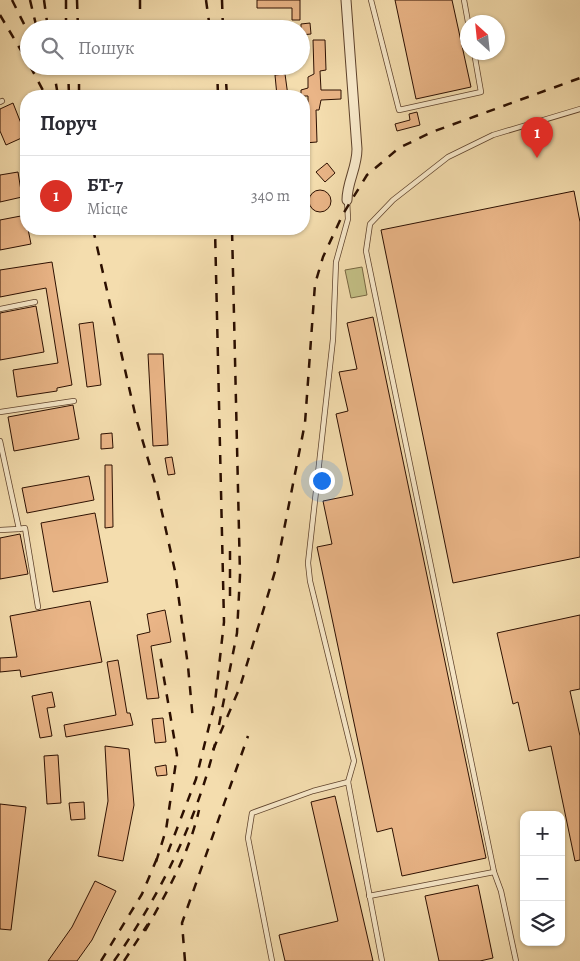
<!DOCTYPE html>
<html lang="uk">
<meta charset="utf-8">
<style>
:root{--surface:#fff;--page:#f2f2f3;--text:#2b2b33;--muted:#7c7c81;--line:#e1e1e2;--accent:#d93025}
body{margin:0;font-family:Alegreya,serif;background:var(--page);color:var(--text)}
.controls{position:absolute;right:15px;bottom:15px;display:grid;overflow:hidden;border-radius:10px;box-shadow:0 1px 4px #0004}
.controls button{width:45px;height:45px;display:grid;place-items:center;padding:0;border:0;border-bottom:1px solid var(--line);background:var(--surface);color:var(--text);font:25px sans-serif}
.compass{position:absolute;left:460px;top:15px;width:45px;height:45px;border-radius:50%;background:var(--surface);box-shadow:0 1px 4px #0004;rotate:333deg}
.you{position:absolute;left:321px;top:480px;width:18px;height:18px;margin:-12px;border:4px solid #fff;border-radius:50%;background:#1a73e8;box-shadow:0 0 0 8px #1a73e833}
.badge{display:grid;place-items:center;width:32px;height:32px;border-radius:50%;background:var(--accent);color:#fff;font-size:16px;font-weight:700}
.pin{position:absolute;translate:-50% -41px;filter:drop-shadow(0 1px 2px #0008)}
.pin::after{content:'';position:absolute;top:26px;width:18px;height:15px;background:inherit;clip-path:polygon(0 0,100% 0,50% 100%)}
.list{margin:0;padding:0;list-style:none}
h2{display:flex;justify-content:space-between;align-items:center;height:65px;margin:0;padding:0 20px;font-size:21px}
h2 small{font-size:16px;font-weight:400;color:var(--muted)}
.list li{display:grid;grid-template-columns:32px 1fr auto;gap:15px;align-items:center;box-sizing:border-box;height:80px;padding:0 20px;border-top:1px solid var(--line)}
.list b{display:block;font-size:19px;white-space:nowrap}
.list p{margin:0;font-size:16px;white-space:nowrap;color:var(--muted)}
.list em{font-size:16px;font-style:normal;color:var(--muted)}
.icon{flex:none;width:28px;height:28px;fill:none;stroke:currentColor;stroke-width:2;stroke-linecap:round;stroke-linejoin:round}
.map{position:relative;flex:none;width:580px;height:961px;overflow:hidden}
.search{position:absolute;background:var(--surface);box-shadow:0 1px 4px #0004;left:20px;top:20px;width:290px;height:55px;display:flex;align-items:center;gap:12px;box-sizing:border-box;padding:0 18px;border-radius:28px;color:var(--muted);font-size:19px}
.panel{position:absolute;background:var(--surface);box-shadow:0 1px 4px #0004;left:20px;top:90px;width:290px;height:145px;border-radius:20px}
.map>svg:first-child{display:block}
.green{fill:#c3bf85;stroke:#786742}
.building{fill:#eab587;stroke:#2c0f00}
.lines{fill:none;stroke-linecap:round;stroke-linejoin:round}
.service-casing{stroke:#5e422c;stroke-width:6}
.minor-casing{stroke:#5e422c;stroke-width:11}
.service{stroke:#f8e9ca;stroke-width:4.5}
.minor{stroke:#f8e9ca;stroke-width:9}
.rail{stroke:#2c0f00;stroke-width:2.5;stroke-dasharray:9 9;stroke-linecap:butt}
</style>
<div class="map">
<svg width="580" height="961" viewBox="0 0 580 961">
<rect width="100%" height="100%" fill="#f4ddae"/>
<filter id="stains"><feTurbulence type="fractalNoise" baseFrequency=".004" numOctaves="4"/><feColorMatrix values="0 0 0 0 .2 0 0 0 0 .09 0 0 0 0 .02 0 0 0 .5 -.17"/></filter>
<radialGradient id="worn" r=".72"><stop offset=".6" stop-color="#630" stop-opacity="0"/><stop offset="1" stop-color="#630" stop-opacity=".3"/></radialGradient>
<path class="green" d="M362,267L367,295L351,298L345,270Z"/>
<g class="building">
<path d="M257,0H300V20H292V8H257Z"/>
<path d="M395,0H452L471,87L416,99Z"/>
<path d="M310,23L311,34L301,35V24Z"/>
<path d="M313,40H325L326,70L320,71L321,90H341V99L321,100L319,110H316L317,142L304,143V120L308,119V96H301V90L308,88V77L314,74Z"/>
<path d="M285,74L288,96H277L275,75Z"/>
<path d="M13,103L26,136L6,145L0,131V109Z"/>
<path d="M417,112L420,125L397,131L395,124L410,120L409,114Z"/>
<path d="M327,163L335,173L325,182L316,172Z"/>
<path d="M18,172L22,197L0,202V175Z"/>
<circle cx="320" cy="201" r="11"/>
<path d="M574,191L580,222V557L453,583L381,230Z"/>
<path d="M26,215V229H28L31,244L0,250V220Z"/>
<path d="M52,262L72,385L57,388V391L17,397L13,370L58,363L46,288L0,297V270Z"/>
<path d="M36,306L44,352L0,360V313Z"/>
<path d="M373,317L486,858L402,876L392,828L377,832L317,547L332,544L323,501L353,495L336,414L348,411L339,372L357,369L347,323Z"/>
<path d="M93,322L101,385L87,387L79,324Z"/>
<path d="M148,354H163L168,445L153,446Z"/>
<path d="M73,405L79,439L14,451L8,417Z"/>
<path d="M112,433L113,448L101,449V434Z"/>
<path d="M172,457L175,474L168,475L165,458Z"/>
<path d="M105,465H112L113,527L105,528Z"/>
<path d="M89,476L94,500L27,513L22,488Z"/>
<path d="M95,513L108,582L53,592L41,523Z"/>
<path d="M20,534L28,574L0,579V538Z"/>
<path d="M90,601L102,662L21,677L20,670L0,672V658L17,657L10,616Z"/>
<path d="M165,610L171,642L151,646L159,698L147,699L137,635L150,632L147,614Z"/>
<path d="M580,615V689L570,691L580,736V860L575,861L551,746L529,751L518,702L513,704L497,633Z"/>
<path d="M118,660L127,713H130L133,725L66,737L64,725L116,715L107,662Z"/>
<path d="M52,692L55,707L47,708L52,736L40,738L32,696Z"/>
<path d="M163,718L166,742L155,743L152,719Z"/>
<path d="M105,746L129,749L134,805L123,861L98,856L108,801Z"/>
<path d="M58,755L61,803L47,804L44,756Z"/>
<path d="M166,765L167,775L157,776L155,767Z"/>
<path d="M335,796L373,961H285L279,935L338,921L311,802Z"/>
<path d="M84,802L85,819L71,820L69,803Z"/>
<path d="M0,804L26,807L11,930L0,929Z"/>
<path d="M95,881L116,891L92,940L77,961H48L72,927Z"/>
<path d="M478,885L493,958L480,961H439L425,896Z"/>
</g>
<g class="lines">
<defs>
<g id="service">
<path d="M371,0L399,110L481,92L474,52"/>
<path d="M464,0L468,22"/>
<path d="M0,102L2,101"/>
<path d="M347,200L348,219L336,262L333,339L308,563L310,581L354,761L348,782L382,961"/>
<path d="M0,309L35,302"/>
<path d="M0,412L74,401"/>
<path d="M0,441L19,529L25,528L38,607"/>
<path d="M0,530L19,529"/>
<path d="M369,896L494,872"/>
<path d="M272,961L248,838L252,813L313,791L348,782"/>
<path d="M516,961L501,891L494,872L366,251L370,224L393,200L448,157L493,135L580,109"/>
</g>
<path id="minor" d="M346,0L357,149C357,168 347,182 347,200"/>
</defs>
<use href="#service" class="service-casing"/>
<use href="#minor" class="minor-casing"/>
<use href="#service" class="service"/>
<use href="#minor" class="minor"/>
<g class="rail">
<path d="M12,0L29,34"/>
<path d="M30,0L37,29"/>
<path d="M44,0L48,29"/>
<path d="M66,0V29"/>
<path d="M77,0L78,29"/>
<path d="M140,0V15"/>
<path d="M206,0L210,29"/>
<path d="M222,0L223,29"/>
<path d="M0,15L29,64"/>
<path d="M30,66L46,96"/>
<path d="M53,66L58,96"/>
<path d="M68,66L69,96"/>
<path d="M79,66V96"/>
<path d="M217,66L218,96"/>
<path d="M225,66L227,96"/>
<path d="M93,229L136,418L157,490L175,571L188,666L193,721"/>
<path d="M230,551V601"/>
<path d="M219,725L237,633L240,575L232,229"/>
<path d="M213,750L240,687L277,565L305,423L315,284L323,257L343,214L367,175L399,148L432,132L580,78"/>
<path d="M168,852L196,779L215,702L224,622L215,229"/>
<path d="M156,862L166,830L177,755L160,655"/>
<path d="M145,931C167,892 189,854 199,810"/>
<path d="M101,961L142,894L158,856"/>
<path d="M114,961C159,897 197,821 215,744"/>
<path d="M124,961L148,924"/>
<path d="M185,961L182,923L248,736"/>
</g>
</g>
<rect width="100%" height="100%" filter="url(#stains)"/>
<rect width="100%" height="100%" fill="url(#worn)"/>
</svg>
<div class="controls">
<button>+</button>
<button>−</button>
<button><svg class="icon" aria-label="layers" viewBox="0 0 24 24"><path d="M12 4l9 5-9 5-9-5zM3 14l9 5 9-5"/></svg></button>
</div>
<svg class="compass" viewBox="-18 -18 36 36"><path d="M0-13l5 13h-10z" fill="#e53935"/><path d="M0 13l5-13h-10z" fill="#7c7c81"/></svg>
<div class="you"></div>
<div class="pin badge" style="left:537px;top:158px">1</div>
<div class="search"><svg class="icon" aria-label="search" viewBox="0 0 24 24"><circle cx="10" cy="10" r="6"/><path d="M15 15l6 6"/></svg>Пошук</div>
<section class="panel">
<h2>Поруч<small></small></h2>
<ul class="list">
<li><span class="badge">1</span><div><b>БТ-7</b><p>Місце</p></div><em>340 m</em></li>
</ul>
</section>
</div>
